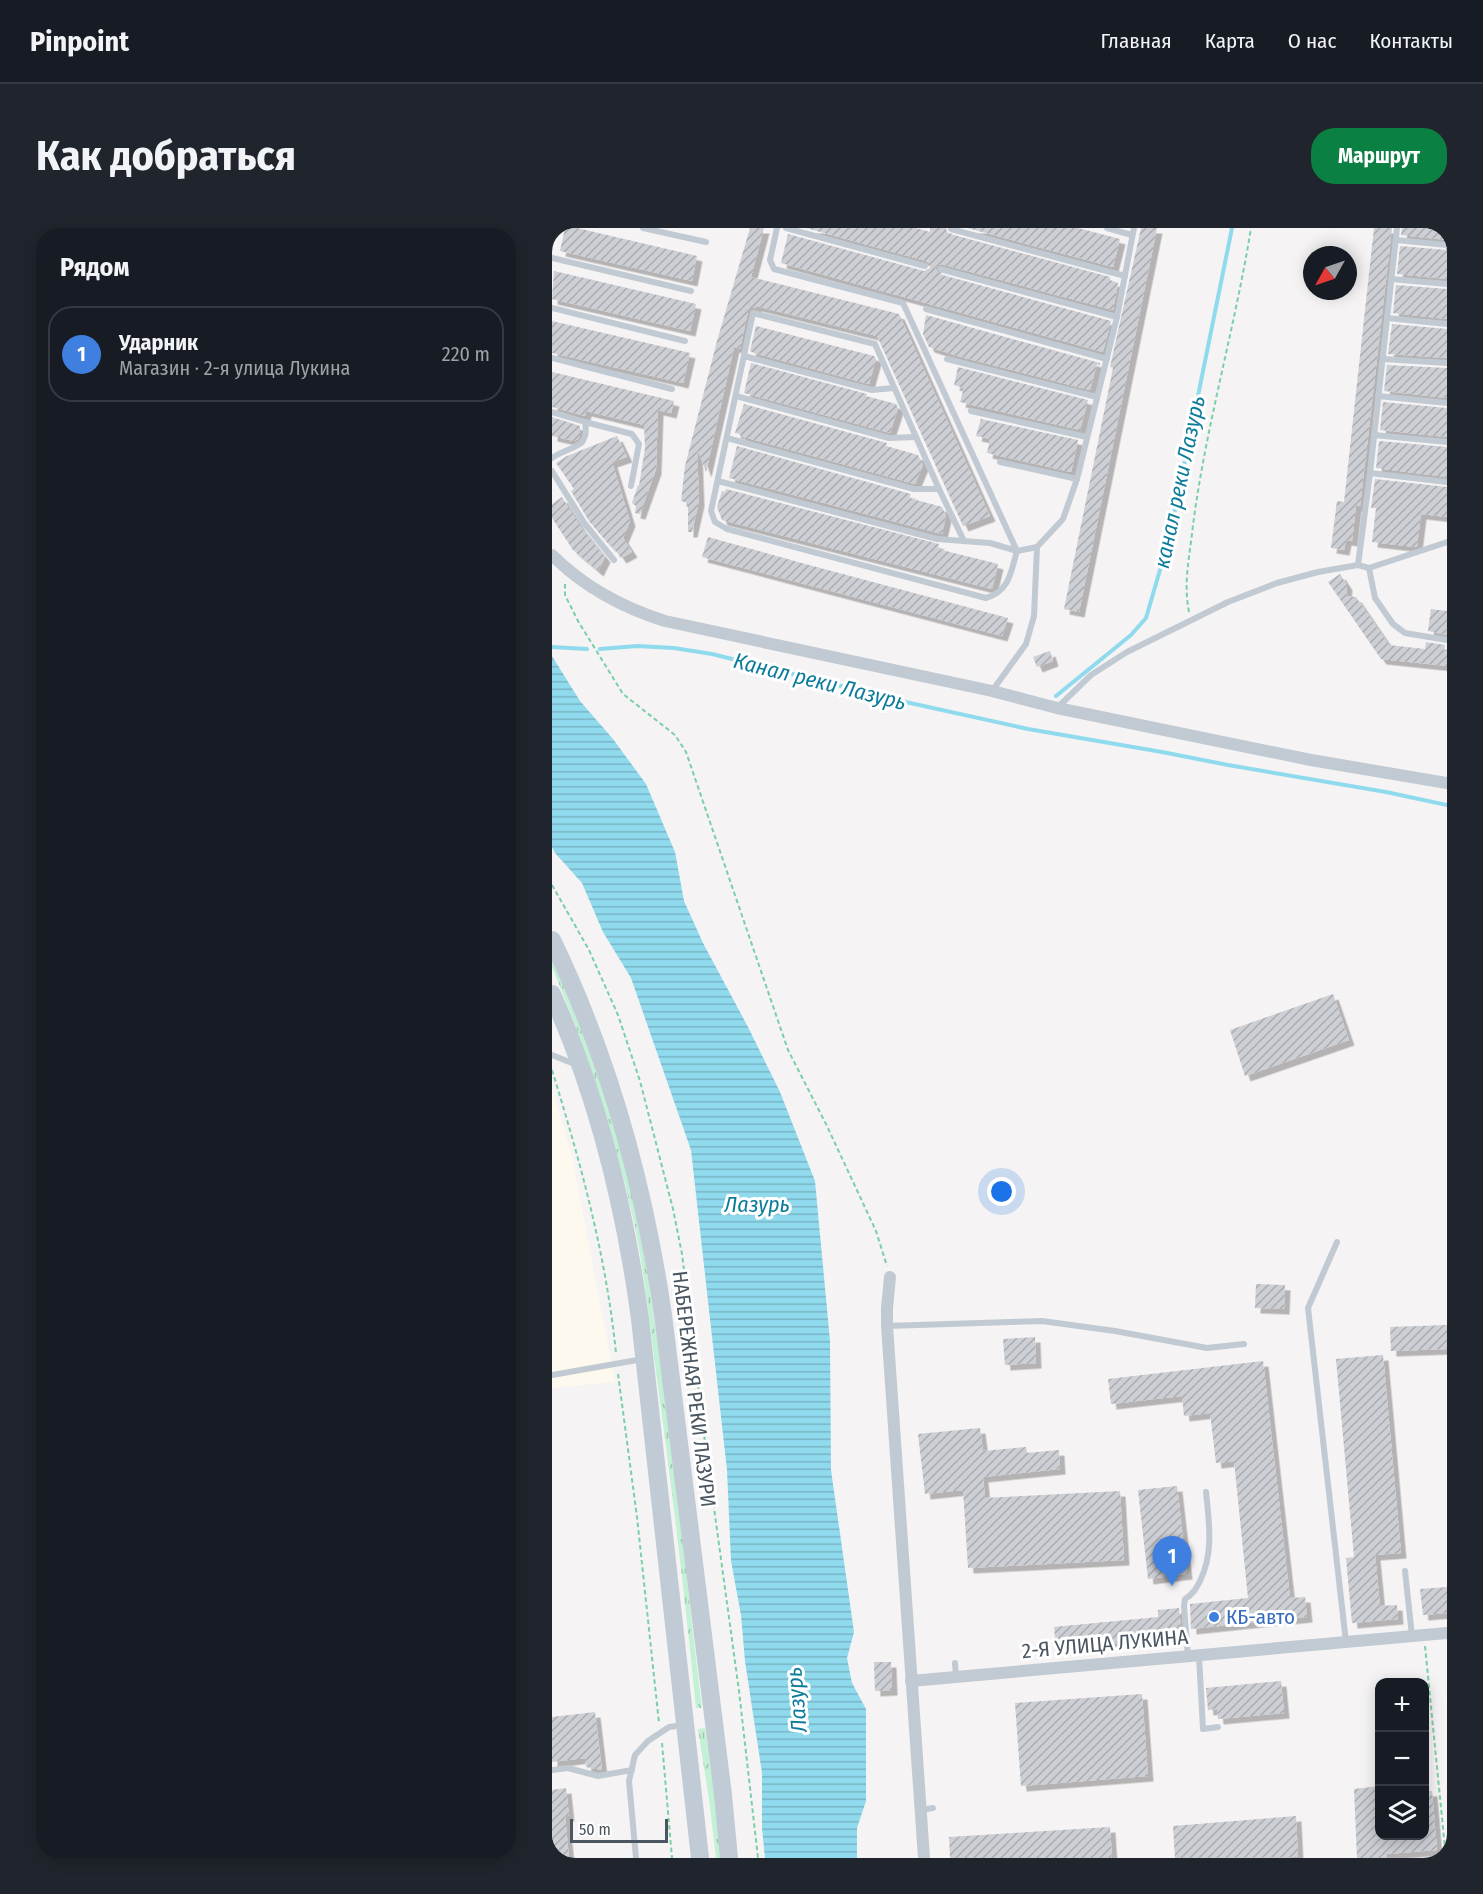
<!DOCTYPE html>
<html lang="ru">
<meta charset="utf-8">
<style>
:root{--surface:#171b24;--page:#20242c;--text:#f1f3f6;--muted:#9ea1a6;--line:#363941;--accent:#0b8043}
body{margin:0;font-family:"Fira Sans Condensed",sans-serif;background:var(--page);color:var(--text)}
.controls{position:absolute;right:18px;bottom:18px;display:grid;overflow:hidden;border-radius:12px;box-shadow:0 3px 15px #0003}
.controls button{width:54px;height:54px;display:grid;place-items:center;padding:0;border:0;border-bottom:2px solid var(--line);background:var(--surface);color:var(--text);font:30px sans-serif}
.compass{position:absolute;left:751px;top:18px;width:54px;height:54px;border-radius:50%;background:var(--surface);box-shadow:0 3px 15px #0003;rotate:230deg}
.scale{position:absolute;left:18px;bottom:15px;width:98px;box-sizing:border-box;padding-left:6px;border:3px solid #4a5661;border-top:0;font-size:16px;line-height:21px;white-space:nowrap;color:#4a5661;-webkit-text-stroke:4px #fff;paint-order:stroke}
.you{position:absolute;left:450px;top:964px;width:21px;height:21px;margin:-15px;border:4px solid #fff;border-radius:50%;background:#1a73e8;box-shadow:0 0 0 9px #1a73e833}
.badge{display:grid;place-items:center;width:39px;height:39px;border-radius:50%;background:var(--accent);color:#fff;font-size:20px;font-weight:700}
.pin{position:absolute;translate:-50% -50px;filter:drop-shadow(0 2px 3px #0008)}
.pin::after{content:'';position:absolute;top:32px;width:21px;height:18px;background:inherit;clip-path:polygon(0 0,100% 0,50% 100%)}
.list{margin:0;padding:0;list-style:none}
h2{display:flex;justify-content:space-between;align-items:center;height:78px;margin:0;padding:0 24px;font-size:26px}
h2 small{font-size:20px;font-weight:400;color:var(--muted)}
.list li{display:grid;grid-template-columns:39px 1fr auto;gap:18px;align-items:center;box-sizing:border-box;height:96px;margin:0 12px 12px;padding:0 12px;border:2px solid var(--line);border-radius:24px}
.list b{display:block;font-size:22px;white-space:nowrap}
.list p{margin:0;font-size:20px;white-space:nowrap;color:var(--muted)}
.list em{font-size:20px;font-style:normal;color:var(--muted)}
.icon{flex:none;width:33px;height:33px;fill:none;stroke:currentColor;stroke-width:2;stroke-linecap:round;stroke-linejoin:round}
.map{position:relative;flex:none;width:895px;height:1630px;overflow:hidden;border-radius:24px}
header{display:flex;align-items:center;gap:36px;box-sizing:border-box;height:84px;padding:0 30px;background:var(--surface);border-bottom:2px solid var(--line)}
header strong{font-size:28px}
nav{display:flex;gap:33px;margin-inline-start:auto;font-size:21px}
.intro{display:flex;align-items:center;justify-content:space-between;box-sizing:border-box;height:144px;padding:0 36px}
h1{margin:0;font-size:42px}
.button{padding:15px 27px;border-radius:24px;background:var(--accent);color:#fff;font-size:21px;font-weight:700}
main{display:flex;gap:36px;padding:0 36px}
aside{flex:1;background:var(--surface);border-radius:24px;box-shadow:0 3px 15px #0003}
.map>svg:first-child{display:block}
.commercial{fill:#fdf9ef}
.grass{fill:url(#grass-tufts)}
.water{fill:url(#water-rules)}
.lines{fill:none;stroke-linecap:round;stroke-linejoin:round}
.stream{stroke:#90daee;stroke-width:4}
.building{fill:url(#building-hatch);filter:url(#shadow)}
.path{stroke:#7ad0a6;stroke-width:2;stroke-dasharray:4.5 3;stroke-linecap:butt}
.lane{stroke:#c1cad2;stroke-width:6}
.street{stroke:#c1cad2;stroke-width:12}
.secondary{stroke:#c1cbd6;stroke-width:18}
.shop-dot{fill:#3f7fe0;stroke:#fff;stroke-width:2}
.labels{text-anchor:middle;stroke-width:6;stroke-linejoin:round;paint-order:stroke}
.street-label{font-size:21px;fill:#4a5661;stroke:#fff}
.shop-label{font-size:21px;fill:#366cbe;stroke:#fff;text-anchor:start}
.water-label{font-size:22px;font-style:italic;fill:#0c7c9b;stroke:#fff}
</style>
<header>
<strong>Pinpoint</strong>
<nav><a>Главная</a><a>Карта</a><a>О нас</a><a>Контакты</a></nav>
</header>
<div class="intro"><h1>Как добраться</h1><a class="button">Маршрут</a></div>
<main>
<aside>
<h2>Рядом<small></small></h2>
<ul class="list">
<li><span class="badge" style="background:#3f7fe0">1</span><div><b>Ударник</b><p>Магазин · 2-я улица Лукина</p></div><em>220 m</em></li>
</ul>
</aside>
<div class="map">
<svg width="895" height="1630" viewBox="0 0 895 1630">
<defs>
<pattern id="grass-tufts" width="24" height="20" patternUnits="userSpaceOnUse" patternTransform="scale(1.5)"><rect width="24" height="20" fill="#c3f1d5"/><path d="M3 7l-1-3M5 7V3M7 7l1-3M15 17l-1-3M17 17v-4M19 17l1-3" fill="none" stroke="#a0c6b0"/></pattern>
<pattern id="water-rules" width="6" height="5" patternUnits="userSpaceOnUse" patternTransform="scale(1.5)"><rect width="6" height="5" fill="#90daee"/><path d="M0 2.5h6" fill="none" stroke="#78b4c4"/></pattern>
<pattern id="building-hatch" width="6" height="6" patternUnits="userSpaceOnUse" patternTransform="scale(1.5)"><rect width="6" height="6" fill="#cdcfd5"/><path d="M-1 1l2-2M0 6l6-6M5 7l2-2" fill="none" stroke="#a8abb0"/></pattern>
<filter id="shadow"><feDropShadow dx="5.5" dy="5.5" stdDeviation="0" flood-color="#0004"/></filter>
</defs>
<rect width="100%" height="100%" fill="#f5f3f3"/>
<path class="commercial" d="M0,860L21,933L63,1154L0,1160Z"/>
<g class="grass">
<path d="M0,728C24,785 49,842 65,902C88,987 100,1073 112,1160C126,1267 137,1373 150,1480H144C133,1370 120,1260 105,1151C97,1094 92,1036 79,981C60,898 33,818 0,739Z"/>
<path d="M153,1500L165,1584L169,1630H164L157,1571L146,1501Z"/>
</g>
<path class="water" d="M0,428L28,473L61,511L94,556L123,624L132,673L151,715L196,799L228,864L263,953L278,1113L279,1242L302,1404L295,1430L300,1455L314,1481V1573L305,1600V1630H213L210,1600V1545L193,1433L189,1387L179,1333L175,1242L139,922L79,750L51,704L30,655L3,625L0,619Z"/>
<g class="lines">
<g class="stream">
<path d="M0,419L35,421"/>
<path d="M48,421L85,418L122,420L160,426L349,473L476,501L610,524L676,537L834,564L895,577"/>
<path d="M504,468L579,407L594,390L617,311L680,0"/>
</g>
</g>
<g class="building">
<path d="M13,0H25L145,28L140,53L8,23Z"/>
<path d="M198,0H212L199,49L347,86L438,288L411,298L325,108L204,78V80H199L196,83L188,121L182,119L154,244L145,220L147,273L140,304H136V275L129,273L133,238L165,113Z"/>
<path d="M254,0H364L378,4V0H394L395,4L398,6L558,49V52L566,55L561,82L389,36L385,37L383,40L387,46L559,93L551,124L229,35L236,6L372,43L378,40V36L374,33Z"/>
<path d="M415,0H526L568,11L561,39Z"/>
<path d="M589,0H605L527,384L512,381L561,140L558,139Z"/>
<path d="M822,0H840L808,278H804L800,313L794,312L792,322L779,320L785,273L792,274Z"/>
<path d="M850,0H895V12L849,7Z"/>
<path d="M848,18L895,22V51L845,46Z"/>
<path d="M2,43L144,76L138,103L0,71Z"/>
<path d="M844,57L895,61V91L841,85Z"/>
<path d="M374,87L548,135V137L545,136L538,162L409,129L377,119L371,106Z"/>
<path d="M0,93L138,125L131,155L0,125Z"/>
<path d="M840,96L895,101V130L836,126Z"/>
<path d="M204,98L322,128L324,131L317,156L202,125L198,123Z"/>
<path d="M199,135L315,166L314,168L344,176L346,180L338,205L192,165Z"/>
<path d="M835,137L895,140V170L832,163Z"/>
<path d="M406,139L536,172L528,202L408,174L412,160L402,157Z"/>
<path d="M0,144L122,173L119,185L106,182L104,241L88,286L83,285L84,278L80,275L86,257L87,258L93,220L92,197L34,183L33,188L0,179Z"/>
<path d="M831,174L895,180V209L828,202Z"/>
<path d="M192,176L335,215L334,218L366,227L371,237L363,256L188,208V206L183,205Z"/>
<path d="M0,189L28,198V208L26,211L22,213L0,208Z"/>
<path d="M429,191L526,212L519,244L435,225L438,211L424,208Z"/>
<path d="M65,208L75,229L60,234L78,293L71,310L80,324L69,330L60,317L59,319L37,293L19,263L22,261L4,235L15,228Z"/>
<path d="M827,213L895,219V249L824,240Z"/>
<path d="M185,218L359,266L357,270L390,279L394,288L390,306L177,250Z"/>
<path d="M823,251L895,259V289L869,286L865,318L863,319L820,314L824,280H819Z"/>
<path d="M174,261L387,316L386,321L446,336L440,361L170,292L165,279L170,263L173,264Z"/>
<path d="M10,269L29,299L53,329L46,343L21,322L0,290V276Z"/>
<path d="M156,309L257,337L456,390L450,408L150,329Z"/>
<path d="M788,346L795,357L794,368L804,369L837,417L873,421L874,414L893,417L892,423H895V438L829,431L776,354Z"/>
<path d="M879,381L895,383L894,407L876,403Z"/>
<path d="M498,423L501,433L485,439L481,429Z"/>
<path d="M781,766L797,812L693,848L678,802Z"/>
<path d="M704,1056L733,1057L732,1081L703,1080Z"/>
<path d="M895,1097V1121L839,1123L838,1099Z"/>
<path d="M483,1109L484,1135L453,1137L451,1111Z"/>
<path d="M831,1127L849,1325L823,1327L828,1378L845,1377L846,1391L800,1395L794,1330L802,1329L784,1131Z"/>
<path d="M711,1133L738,1370L753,1369L755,1389L639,1401L638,1376L696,1370L682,1233L664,1235L658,1185L632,1188L630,1168L559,1176L556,1151Z"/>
<path d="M428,1200L431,1223L474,1219L475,1225L507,1222L508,1241L431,1249L433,1270L568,1263L572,1332L416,1340L411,1262L373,1266L366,1206Z"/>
<path d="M625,1258L635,1346L596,1351L586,1262Z"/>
<path d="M895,1359V1385L871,1387L868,1361Z"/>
<path d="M627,1380L629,1402L607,1405L608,1411L504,1421L502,1399L606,1389V1382Z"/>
<path d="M322,1434H339L340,1462L323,1463Z"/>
<path d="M729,1453L732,1485L666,1491L665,1481L656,1482L654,1460Z"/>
<path d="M590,1466L596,1548L469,1558L463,1475Z"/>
<path d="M43,1484L50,1542L34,1539L33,1530L0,1534V1489Z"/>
<path d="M828,1558V1608H873V1563H880L885,1622L835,1626V1630H805L802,1561Z"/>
<path d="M14,1560L17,1588H13L17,1630H0V1562Z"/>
<path d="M744,1588L746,1629L623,1630L621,1598Z"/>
<path d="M558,1599L560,1630H398L397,1609Z"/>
</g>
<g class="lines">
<g class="path">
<path d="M13,356V367L26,393L71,466L123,507L134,524L236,822L274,896L324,1003L335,1038"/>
<path d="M637,384C631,354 638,327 641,297C654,197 683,100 699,0"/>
<path d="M0,657L37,722L66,787L88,853L121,981L130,1026L153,1214L187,1463L206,1630"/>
<path d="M0,842C29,936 54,1027 64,1125"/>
<path d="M66,1146L85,1289L107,1495"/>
<path d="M873,1418L894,1630"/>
<path d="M110,1515L120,1630"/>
</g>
<g class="lane">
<path d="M91,0L154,14"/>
<path d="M225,0L218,32L222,41L351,75L465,323C459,343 458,363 434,370L175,301L163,294L159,283L201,85L323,116L387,261L412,313"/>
<path d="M234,0L373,38"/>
<path d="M555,0L580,7"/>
<path d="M399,1L573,48"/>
<path d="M844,12L895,17"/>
<path d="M0,30L139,63"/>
<path d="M388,41L565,89"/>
<path d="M839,51L895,56"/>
<path d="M0,80L133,113"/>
<path d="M374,81L555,131"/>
<path d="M835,90L895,96"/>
<path d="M192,128L320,162L342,160"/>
<path d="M0,130L120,161"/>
<path d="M395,131L545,169"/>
<path d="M831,131L895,135"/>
<path d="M184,168L337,210L364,209"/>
<path d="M826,168L895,175"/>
<path d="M419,183L535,209"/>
<path d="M0,184L33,194C38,222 18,217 0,230"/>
<path d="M33,194L80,206L87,216L79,258"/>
<path d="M822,207L895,214"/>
<path d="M175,210L362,261H387"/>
<path d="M448,234L525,251"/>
<path d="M0,243L33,296L62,332"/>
<path d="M818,245L895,254"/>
<path d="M166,253L385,311L438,315L465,323L485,319"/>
<path d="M806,337L818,245L845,0"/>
<path d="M817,340L823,370L841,396L853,405L895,412"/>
<path d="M440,463L474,416L482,388L485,319L511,291L525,251L565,89L582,0"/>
<path d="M506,479L539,447L575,424L676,374L725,355L766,344L806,337L817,340L895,314"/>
<path d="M0,827L25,837"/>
<path d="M785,1014L756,1080L794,1414"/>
<path d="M335,1098L490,1093L563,1103L655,1120L692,1116"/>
<path d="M0,1147L91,1131"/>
<path d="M853,1343L860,1408"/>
<path d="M636,1428L632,1378L633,1371C641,1366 644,1361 648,1353C662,1325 657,1294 654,1264"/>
<path d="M647,1428L651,1501L666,1499"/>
<path d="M403,1435L404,1449"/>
<path d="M0,1542L16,1540L46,1548L80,1542"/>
<path d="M369,1582L381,1580"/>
<path d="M84,1630L77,1553L83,1527L96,1513L117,1499L132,1497"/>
</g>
<g class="street">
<path d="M0,327C31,358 72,380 113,393L440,463L505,480L759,532L895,555"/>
<path d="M338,1049L335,1080V1098L372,1630"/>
<path d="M359,1453L895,1405"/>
</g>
<g class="secondary">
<path d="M0,712C57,830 92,957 111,1087L171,1567L177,1630"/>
<path d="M0,766C46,869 73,979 88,1091L148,1630"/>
</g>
</g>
<circle class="shop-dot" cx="662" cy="1389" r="6"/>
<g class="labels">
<g class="street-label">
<text transform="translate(142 1161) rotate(83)" y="7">НАБЕРЕЖНАЯ РЕКИ ЛАЗУРИ</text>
<text transform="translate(553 1416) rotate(-5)" y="7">2-Я УЛИЦА ЛУКИНА</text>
</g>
<g class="shop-label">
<text x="674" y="1396">КБ-авто</text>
</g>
<g class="water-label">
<text transform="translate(627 254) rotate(-78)" y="8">канал реки Лазурь</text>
<text transform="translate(268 453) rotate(14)" y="8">Канал реки Лазурь</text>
<text x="205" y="984">Лазурь</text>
<text transform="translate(244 1472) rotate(-95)" y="8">Лазурь</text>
</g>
</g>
</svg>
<div class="controls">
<button>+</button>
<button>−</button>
<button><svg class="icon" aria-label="layers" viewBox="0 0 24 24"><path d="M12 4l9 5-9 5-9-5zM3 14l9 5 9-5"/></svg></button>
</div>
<svg class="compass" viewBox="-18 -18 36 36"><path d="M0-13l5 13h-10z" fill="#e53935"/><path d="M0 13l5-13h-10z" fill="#9ea1a6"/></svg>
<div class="scale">50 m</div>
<div class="you"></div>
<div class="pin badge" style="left:620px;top:1358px;background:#3f7fe0">1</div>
</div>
</main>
